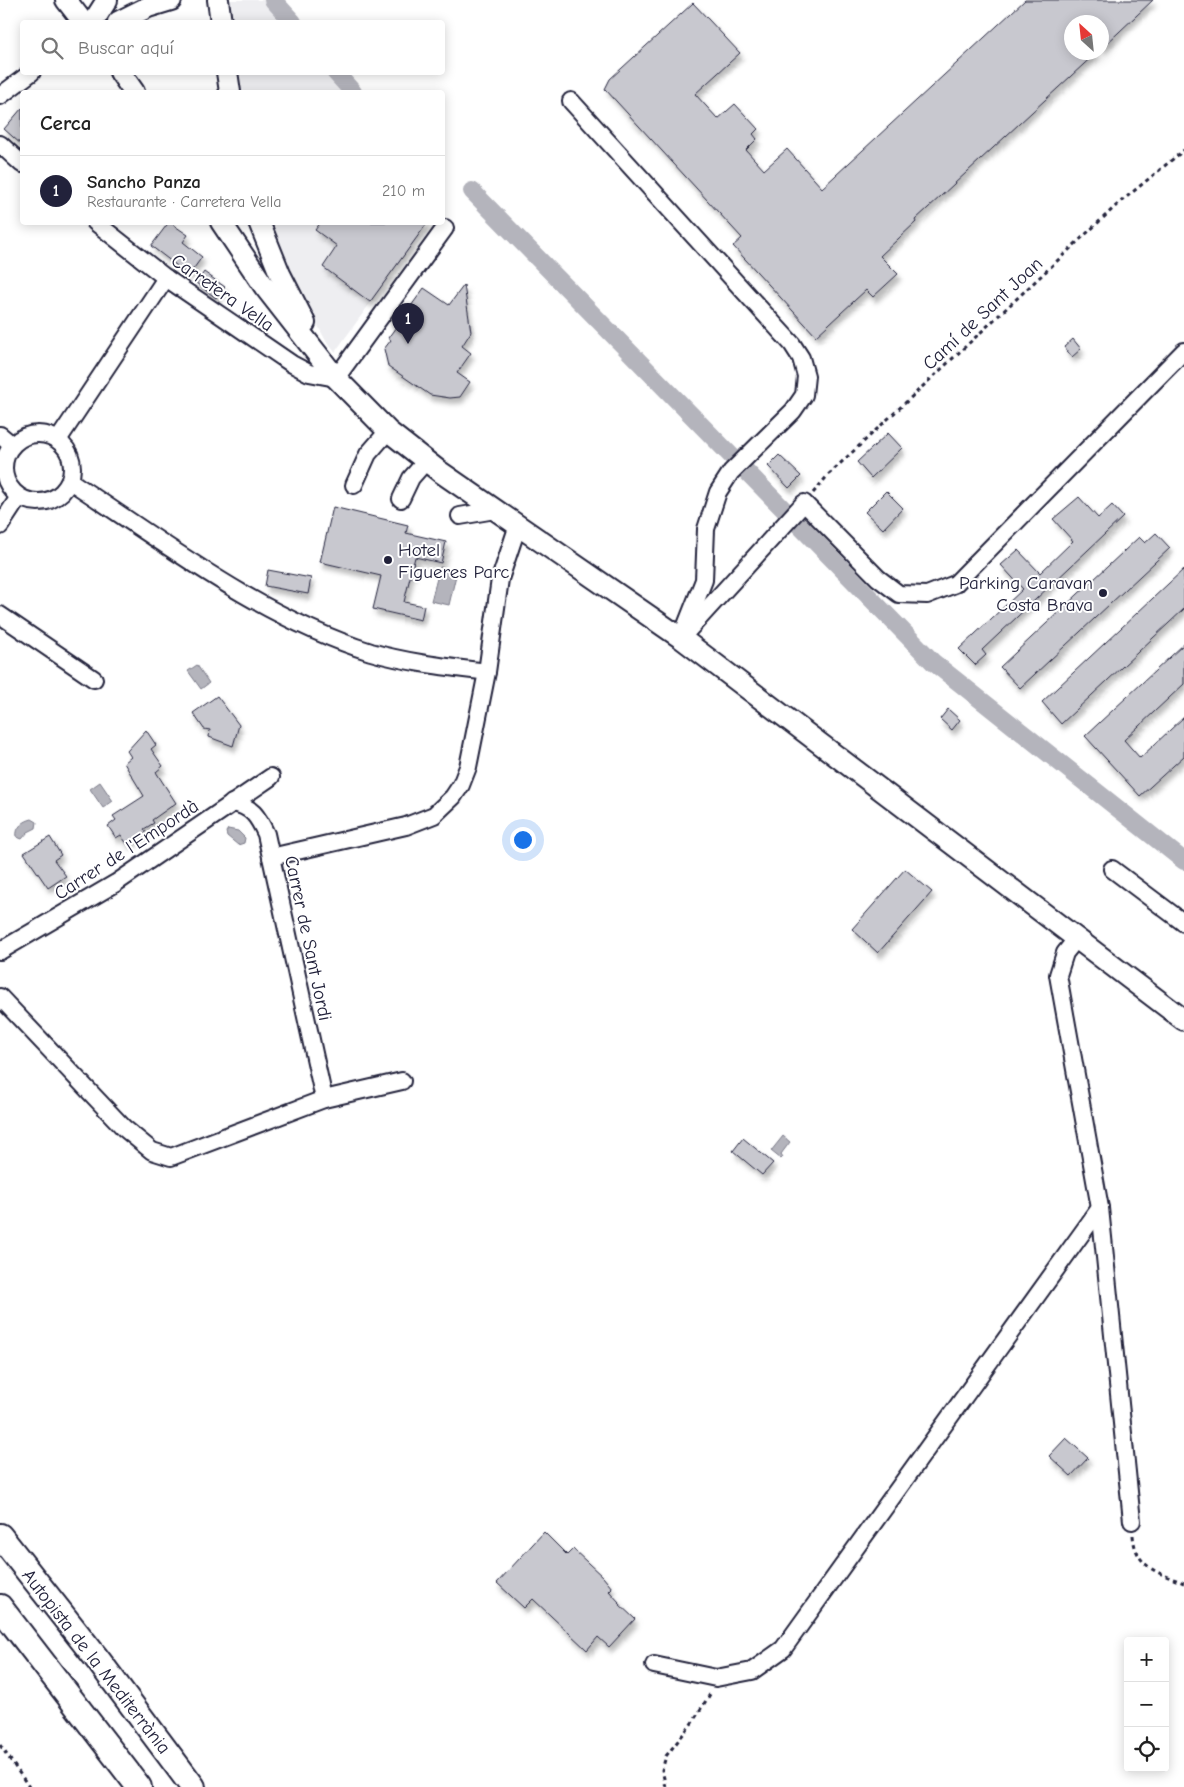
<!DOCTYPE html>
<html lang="es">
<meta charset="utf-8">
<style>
:root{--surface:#fff;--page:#f2f2f2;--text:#222;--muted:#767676;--line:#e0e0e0;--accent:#22223b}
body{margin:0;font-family:"Comic Neue",sans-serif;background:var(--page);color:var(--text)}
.controls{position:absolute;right:15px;bottom:15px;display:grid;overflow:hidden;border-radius:5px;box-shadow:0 2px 12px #0003}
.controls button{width:45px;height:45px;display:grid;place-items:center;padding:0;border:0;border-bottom:1px solid var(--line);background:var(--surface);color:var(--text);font:25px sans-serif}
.compass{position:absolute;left:1064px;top:15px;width:45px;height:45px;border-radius:50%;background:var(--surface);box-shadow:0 2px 12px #0003;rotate:333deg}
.you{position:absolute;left:522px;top:839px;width:18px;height:18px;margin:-12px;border:4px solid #fff;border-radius:50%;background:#1a73e8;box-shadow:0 0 0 8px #1a73e833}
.badge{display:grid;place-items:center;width:32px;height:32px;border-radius:50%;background:var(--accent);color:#fff;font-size:16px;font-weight:700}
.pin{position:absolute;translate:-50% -41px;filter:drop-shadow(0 1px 2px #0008)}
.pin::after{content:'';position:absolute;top:26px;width:18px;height:15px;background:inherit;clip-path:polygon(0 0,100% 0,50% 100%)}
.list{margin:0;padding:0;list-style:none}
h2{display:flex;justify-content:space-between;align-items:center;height:65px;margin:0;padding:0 20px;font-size:21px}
h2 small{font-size:16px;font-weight:400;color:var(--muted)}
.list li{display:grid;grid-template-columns:32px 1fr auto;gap:15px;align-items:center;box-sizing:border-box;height:70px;padding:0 20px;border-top:1px solid var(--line)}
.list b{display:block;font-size:19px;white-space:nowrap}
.list p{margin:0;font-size:16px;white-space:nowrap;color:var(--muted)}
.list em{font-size:16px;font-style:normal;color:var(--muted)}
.icon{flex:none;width:28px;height:28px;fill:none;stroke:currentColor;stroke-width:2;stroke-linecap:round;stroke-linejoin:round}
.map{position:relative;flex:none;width:1184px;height:1787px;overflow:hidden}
.search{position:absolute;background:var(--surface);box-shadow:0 2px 12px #0003;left:20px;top:20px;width:425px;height:55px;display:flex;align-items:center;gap:12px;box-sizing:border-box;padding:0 18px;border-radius:5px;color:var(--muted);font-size:19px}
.panel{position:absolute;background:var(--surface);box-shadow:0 2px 12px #0003;left:20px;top:90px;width:425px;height:135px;border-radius:5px}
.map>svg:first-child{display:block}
.built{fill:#eeeef1}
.water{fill:#b4b4bc;stroke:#7a7a88}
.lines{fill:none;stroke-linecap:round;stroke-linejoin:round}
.canal{stroke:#b4b4bc;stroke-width:18}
.building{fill:#c8c8cf;stroke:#22223b;filter:url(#shadow)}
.minor-casing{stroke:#22223b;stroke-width:20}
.major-casing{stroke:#22223b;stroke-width:24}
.highway-casing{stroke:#22223b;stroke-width:28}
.path{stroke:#22223b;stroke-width:3;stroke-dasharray:4 4;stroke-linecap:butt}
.minor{stroke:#fff;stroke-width:16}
.major{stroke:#fff;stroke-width:20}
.highway{stroke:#fff;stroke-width:24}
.poi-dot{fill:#22223b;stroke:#fff;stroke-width:2}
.labels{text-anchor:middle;stroke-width:4;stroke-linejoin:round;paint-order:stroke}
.street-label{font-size:19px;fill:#22223b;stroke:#fff}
.poi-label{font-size:19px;fill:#22223b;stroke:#fff;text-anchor:start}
</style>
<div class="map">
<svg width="1184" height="1787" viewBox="0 0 1184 1787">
<defs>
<filter id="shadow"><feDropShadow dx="3" dy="5.5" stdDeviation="2.5" flood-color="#0004"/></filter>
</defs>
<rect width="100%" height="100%" fill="#fff"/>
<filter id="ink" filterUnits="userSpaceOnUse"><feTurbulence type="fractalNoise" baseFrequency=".02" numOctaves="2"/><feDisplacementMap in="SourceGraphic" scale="10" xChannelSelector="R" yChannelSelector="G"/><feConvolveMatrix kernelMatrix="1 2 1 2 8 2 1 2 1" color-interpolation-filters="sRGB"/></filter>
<g filter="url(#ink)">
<g class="built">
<path d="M228,0H266L285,22H231Z"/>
<path d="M238,73H328L345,92H240Z"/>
<path d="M270,223H428L335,352L326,341L305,301L285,260Z"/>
</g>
<g class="water">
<path d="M440,567L457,571L449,605L431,601Z"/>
<path d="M197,665L209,683L201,689L188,671Z"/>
<path d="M100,782L113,801L103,808L90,789Z"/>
<path d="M32,819L37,822L36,828L28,832L22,839L17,837C15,827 24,821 32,819Z"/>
<path d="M228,829L238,831L245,838L244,843L238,845L227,836L226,832Z"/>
<path d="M783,1136L790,1142L781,1154L783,1157L781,1159L771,1151Z"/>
</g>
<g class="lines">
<g class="canal">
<path d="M273,0L293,22"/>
<path d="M335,72L353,92"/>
<path d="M472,191L933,662L1184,861"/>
</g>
</g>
<g class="building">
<path d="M1025,0H1153L1102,48V22H1072V52H1097L915,220L916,222L880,256L898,274L873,297L866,290L816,336L733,246L742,238L605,89L610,79L693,3L740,53L695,94L718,119L735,104L758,129L753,134L757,139L746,150L764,170L787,149L822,188Z"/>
<path d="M22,108V145L4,129Z"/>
<path d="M169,222L188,235L183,242L202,257L189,275L151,246Z"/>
<path d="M321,222H428L370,302L323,267L337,246L315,230Z"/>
<path d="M204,272L225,287L216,298L196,283Z"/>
<path d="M464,285L471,332L462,346L471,353L457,373L470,382L460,397L450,398L430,395L388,366L384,349L391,340L388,338L424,288L449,305Z"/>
<path d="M1073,339L1081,349L1072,357L1064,347Z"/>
<path d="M888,433L902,448L871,478L857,462Z"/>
<path d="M779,455L801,476L789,488L768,466Z"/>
<path d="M886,491L903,508L883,529L865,512Z"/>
<path d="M1079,497L1098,518L1112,505L1123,517L982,650L986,655L975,665L959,649L1023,589L1001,565L1018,550L1040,573L1073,541L1053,519Z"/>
<path d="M333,507L408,525L406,533L446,542L441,563L415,557L404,602L424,606L421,620L373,609L381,576L320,562Z"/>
<path d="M1156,533L1170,548L1020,688L1000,667L1139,537L1145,543Z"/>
<path d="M1184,569V609L1061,724L1042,702Z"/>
<path d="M268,570L311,578L308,594L265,586Z"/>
<path d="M1184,644V684L1124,740L1140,758L1184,717V756L1140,796L1085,736Z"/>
<path d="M217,696L239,725L233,746L209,737L210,730L204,729L193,713Z"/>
<path d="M948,709L960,720L952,730L940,719Z"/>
<path d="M146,730L156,745L151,749L163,766L156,772L176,803L152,820L154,823L144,829L146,832L127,844L121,835L116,838L108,826L116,820L113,816L144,796L124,763L131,757L127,751Z"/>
<path d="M50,837L61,855L54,860L66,876L48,888L24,853Z"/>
<path d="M905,869L932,892L878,953L852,929Z"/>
<path d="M743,1138L773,1163L762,1175L733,1151Z"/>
<path d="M1066,1438L1088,1458L1071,1476L1049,1456Z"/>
<path d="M544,1532L567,1555L573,1549L603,1577L612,1588L609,1591L619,1602L618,1603L635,1619L609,1647L598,1637L587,1650L533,1599L524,1608L497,1583Z"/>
</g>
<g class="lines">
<defs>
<g id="minor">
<path d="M0,96L32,72"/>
<path d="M571,101L792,344L801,358L806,376L804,395L793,411L731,472L718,492L706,529L704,580L685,628"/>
<path d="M0,144L22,164"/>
<path d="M95,222L166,278L292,364L309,373L336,378L445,228"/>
<circle cx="38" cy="468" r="34"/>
<path d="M0,435L12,445"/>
<path d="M58,440L166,278"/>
<path d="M70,481C166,544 260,617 371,652C409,663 448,667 487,672"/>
<path d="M354,485L368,454L388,431"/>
<path d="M401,499L411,478L426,461"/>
<path d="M460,516L495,510"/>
<path d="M0,526L19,497"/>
<path d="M0,615L94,679"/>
<path d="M681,638L804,503L878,578L899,594L927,595L955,584L1184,351"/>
<path d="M232,803C252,806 258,817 266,834L324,1099"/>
<path d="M271,857L406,826L434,815L453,797L461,785L468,767L487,672L500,579L518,525"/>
<path d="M1112,869L1184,923"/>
<path d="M1077,938L1065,953L1058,975L1100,1208L1132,1521"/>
<path d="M0,951L116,883L271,777"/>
<path d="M0,997L124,1128L152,1151L171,1157L324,1099L402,1081"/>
<path d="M654,1665L716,1678L752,1671L783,1649L1100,1208"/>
</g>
<g id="major">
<path d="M66,0L83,22"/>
<path d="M218,0L221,22"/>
<path d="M93,22L107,0"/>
<path d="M118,22L148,7L171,0"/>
<path d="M120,72L134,92"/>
<path d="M227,72L230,92"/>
<path d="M221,222L264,286L336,378L388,431L439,471L681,638L1184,1020"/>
<path d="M259,222L280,274L305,323"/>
</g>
<g id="highway">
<path d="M0,1536L98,1660L193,1787"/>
<path d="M0,1607L139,1787"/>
</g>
</defs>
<use href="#minor" class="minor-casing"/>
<use href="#major" class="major-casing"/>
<use href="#highway" class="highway-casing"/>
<g class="path">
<path d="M813,493L829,474L1118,204L1184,150"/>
<path d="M1133,1535C1135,1567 1158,1573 1184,1583"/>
<path d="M0,1745L29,1787"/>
<path d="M666,1787L662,1770L666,1756L692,1723L712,1691"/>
</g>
<use href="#minor" class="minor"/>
<use href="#major" class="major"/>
<use href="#highway" class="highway"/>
</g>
</g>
<g class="poi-dot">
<circle cx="388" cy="560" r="5"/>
<circle cx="1103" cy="593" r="5"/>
</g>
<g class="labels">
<g class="street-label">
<text transform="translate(223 292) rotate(35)" y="7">Carretera Vella</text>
<text transform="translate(982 313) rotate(-43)" y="7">Camí de Sant Joan</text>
<text transform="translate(126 849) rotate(-33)" y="7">Carrer de l'Empordà</text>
<text transform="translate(309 938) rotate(78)" y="7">Carrer de Sant Jordi</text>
<text transform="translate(97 1661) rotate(52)" y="7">Autopista de la Mediterrània</text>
</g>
<g class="poi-label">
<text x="398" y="556">Hotel<tspan x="398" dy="22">Figueres Parc</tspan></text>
<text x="1093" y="589" text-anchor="end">Parking Caravan<tspan x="1093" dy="22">Costa Brava</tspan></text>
</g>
</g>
</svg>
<div class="controls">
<button>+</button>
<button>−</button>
<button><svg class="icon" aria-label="locate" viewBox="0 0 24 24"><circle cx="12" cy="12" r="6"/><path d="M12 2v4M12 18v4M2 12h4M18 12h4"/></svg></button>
</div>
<svg class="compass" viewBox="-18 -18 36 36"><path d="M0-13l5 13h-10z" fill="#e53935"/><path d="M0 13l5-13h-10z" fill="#767676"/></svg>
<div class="you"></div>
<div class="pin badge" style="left:408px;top:344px">1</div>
<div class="search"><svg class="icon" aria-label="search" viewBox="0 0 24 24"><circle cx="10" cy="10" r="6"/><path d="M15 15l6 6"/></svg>Buscar aquí</div>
<section class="panel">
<h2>Cerca<small></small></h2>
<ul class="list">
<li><span class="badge">1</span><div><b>Sancho Panza</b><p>Restaurante · Carretera Vella</p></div><em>210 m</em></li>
</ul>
</section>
</div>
